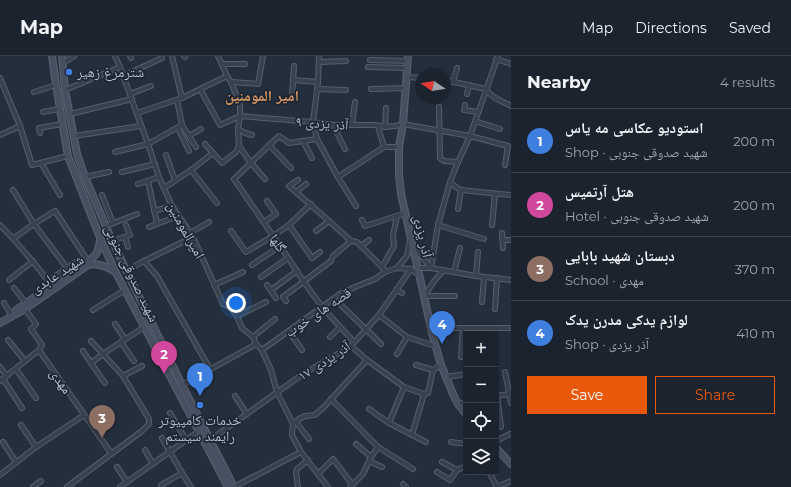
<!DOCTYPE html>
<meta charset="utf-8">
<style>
:root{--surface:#1b232e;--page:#242b36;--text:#f1f3f6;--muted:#a0a4aa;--line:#39404a;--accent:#ea580c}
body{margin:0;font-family:Montserrat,"Noto Naskh Arabic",sans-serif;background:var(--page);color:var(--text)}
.controls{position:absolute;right:12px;bottom:12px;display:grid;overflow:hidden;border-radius:0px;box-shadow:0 4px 16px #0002}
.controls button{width:36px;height:36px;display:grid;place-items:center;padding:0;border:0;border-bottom:1px solid var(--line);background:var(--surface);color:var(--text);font:20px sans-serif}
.compass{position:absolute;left:415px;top:12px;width:36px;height:36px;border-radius:50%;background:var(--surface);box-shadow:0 4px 16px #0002;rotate:282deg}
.you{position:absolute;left:236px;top:247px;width:14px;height:14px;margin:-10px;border:3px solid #fff;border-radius:50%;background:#1a73e8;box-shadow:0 0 0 6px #1a73e833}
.badge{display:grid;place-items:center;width:26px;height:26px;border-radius:50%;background:var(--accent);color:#fff;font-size:13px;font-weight:700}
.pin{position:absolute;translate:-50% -33px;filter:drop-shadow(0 1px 2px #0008)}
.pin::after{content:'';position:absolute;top:21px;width:14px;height:12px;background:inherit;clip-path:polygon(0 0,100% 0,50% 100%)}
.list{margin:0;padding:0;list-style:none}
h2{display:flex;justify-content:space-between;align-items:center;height:52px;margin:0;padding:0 16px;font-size:17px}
h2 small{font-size:13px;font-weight:400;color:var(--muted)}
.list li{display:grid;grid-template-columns:26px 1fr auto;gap:12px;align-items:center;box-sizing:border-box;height:64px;padding:0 16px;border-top:1px solid var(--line)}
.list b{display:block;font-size:15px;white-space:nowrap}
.list p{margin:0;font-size:13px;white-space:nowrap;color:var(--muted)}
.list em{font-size:13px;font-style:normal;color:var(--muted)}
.actions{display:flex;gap:8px;padding:12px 16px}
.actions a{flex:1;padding:9px 0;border:1px solid var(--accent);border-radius:0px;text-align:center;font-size:14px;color:var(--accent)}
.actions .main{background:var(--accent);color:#fff}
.icon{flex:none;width:22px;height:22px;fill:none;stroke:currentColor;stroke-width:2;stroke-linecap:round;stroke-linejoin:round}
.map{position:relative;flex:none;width:511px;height:431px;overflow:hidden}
header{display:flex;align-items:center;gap:24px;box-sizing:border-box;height:56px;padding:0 20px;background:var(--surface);border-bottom:1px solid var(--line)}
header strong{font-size:19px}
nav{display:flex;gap:22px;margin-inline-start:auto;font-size:14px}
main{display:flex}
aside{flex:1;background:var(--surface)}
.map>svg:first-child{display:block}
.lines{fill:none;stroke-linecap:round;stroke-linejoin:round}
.street-casing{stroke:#565f6c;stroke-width:6}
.secondary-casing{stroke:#565f6c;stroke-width:8}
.street{stroke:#38414e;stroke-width:4}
.secondary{stroke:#465061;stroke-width:5.5}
.shop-dot{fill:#3f7fe0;stroke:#1d2633;stroke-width:1.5}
.labels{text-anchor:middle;stroke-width:3.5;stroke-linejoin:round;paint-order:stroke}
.poi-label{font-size:14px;fill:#b4bcc9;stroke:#1d2633;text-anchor:start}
.street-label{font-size:14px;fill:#b4bcc9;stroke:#1d2633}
.neighbourhood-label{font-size:15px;font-weight:bold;fill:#d59563;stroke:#1d2633}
</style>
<header>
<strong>Map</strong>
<nav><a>Map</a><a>Directions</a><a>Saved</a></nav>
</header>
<main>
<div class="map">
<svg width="511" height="431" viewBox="0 0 511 431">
<rect width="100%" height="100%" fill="#242f3e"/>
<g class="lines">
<defs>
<g id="street">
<path d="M115,0L120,11L148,88L159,121L172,150L193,181L223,248L230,251L237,260L242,272L253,281L256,288L262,294L271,314L277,336L293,368L292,379L301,396L328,431"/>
<path d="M130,0L131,2"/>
<path d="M172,0L182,42"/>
<path d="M184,0L185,1"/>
<path d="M319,0L318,26L313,66L317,83L338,121L356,150"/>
<path d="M496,3L511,8"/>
<path d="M370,4L408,5"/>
<path d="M319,6L346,5"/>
<path d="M63,7L74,0"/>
<path d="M222,8H245"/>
<path d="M368,11L407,12"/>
<path d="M123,20L162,2"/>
<path d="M407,21L421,22"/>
<path d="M0,22L20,70L32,109L68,100"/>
<path d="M293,24L318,26"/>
<path d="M445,24L486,33C491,42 502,45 511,50"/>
<path d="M231,26L258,28L263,0"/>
<path d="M453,26L457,12"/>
<path d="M200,33L220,69L240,60L313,66L333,69H375L385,71L395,70L403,68L470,80L508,90L505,109"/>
<path d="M318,33L346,34"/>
<path d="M371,33L406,32"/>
<path d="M65,34L120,11"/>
<path d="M34,36L56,29"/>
<path d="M130,38L151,30"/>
<path d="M467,38L469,29"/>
<path d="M292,40L294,10"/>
<path d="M177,44L182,69L196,91"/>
<path d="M465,49L464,54L478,56"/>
<path d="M439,51L440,102L444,105L458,106"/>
<path d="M43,56L59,53"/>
<path d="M137,57L182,42L227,20"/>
<path d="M70,58L132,43"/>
<path d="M475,65L500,73"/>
<path d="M333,69L345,93"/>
<path d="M352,69L355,46"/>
<path d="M378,70L384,91"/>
<path d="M385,71L386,52"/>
<path d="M178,72L189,95"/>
<path d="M238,73L245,77L252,79"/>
<path d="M40,77L39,72L62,68"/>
<path d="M0,79L20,70"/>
<path d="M74,80L141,70"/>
<path d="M189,80L201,73"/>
<path d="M317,83L289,87L279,80L234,123L280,190L297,215L304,226L322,251L354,286"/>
<path d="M303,85L312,102"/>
<path d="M205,88L222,107L236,96L239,90L238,73L240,60V48L231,26L227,20L218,0"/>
<path d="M269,89L291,112"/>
<path d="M239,90L251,107L265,123"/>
<path d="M115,96L148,88L182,69"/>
<path d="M166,99L175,124"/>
<path d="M41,107L60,139"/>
<path d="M191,114L217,147"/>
<path d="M122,116L155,108"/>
<path d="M85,121L109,116"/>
<path d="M338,121L384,91H399"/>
<path d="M298,124L289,130L329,165L351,185L357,186L382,211L385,216"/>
<path d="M148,125L157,167"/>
<path d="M450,126L456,131L461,134L511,139"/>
<path d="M138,128L159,121"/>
<path d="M164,132L191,114L213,97"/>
<path d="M13,134L34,168L55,155L88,205"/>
<path d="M296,136L306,128"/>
<path d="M102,139L113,167"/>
<path d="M458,153L461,134"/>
<path d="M154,155L172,150"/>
<path d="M362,164L365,170L406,157"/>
<path d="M264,166L276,158L267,145"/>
<path d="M0,169C19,188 36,209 53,231"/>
<path d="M289,169L312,202L320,196"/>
<path d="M438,169L484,183"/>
<path d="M492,169L495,138"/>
<path d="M106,170L137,158"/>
<path d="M149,171L178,160"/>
<path d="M231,175L246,196L273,180L289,169L311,148"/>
<path d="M316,175L329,165"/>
<path d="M190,177L209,166"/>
<path d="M502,177L503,192"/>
<path d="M125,181L128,191"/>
<path d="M14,182L34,168L67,212L76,206L80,210"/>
<path d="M503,184H511"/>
<path d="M112,185L130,179L126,169"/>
<path d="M361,190L369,184"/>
<path d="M414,191L431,212"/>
<path d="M144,205L157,220L210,313"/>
<path d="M252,209L280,190"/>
<path d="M382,211L394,190L393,179L397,160"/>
<path d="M397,212L407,200L410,184"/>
<path d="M418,212H431L476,220L511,224"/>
<path d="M431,212L438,169L450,126L458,106L470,80L498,0"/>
<path d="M126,215L144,205L193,181"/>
<path d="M454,216L460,192"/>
<path d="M476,220L478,196"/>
<path d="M261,221L288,202"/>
<path d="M53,222L67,212"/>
<path d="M9,224L33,205"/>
<path d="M214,229L243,216"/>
<path d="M267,229L276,242"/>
<path d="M14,232L26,247"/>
<path d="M271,234L297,215"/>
<path d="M396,234L402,237"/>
<path d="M424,240L435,224L444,214"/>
<path d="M424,240H455"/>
<path d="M286,245L283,241L331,205L333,200L351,185"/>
<path d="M482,246L484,221"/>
<path d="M4,247L12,260"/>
<path d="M342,250L381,288"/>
<path d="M495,253L497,222"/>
<path d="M93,254L125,234"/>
<path d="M379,259L407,281L435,290"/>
<path d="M237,260L266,246"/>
<path d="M115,268L125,283"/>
<path d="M431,272H509"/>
<path d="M289,275L302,294"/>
<path d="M253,281L275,263"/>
<path d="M330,281L340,271"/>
<path d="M8,284L25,305"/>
<path d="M121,286L134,305"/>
<path d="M351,290L367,304L404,331"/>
<path d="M39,294L111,397"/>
<path d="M262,294L340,238L355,231L375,223L385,216L397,212L411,213L420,220"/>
<path d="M83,295L91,307L103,298L144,271"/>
<path d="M397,298L407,281"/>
<path d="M461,301L463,272"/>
<path d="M91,307L105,327"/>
<path d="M416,309L433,314"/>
<path d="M0,311L7,320"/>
<path d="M16,313L36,342"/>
<path d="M505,316L511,347"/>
<path d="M123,320L142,310"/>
<path d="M446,321L466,318"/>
<path d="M3,323L22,352"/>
<path d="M0,325L39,294L42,289L31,273L36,268L25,253"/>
<path d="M182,329L256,288"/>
<path d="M424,338L428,337L433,314L441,309"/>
<path d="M235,340L247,358"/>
<path d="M496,340L509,338"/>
<path d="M497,340L501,371"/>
<path d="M331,343L378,391L371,401L363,418L350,431"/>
<path d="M458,348L466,346"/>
<path d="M369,353L389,367L426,386"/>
<path d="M170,357L186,384"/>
<path d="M296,366L309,383"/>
<path d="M389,367L404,331L424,338"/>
<path d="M293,368L299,363L305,360L315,359L324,351L367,304"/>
<path d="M21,369L36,391"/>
<path d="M412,379L424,338"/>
<path d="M162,382L182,417L191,431"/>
<path d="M210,384L303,318L351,290L379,259L411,213"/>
<path d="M496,385L510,378"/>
<path d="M3,386L16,406"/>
<path d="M451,386L466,388"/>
<path d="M356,388L371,401"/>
<path d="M378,391L413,413"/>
<path d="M145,394L153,408"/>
<path d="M369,405L382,411"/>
<path d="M442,406L457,414"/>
<path d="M117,411L127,426"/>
<path d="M437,416L450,424L457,414L466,410"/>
<path d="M489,416L497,431"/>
<path d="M318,418L333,403L352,428"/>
<path d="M0,419L36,391L84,359"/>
<path d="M403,428L406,431"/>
<path d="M161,429L182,417"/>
<path d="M33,431L41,425"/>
<path d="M67,431L142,375L149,368V363L123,320L91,285"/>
<path d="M120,431L199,375"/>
<path d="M234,431L301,396"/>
<path d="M298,431L296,417L297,413L308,404"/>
<path d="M496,431L511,425"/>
</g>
<g id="secondary">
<path d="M52,0L56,29L68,100L101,184L115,215L228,431"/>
<path d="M62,0L65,34L77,98L85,121L110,180L125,212L182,329L234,431"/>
<path d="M408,0L403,68L399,91V118L401,138L424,240L432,277L441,309L453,338L458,348L466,358"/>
<path d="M83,208C96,200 98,199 100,184"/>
<path d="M14,258L16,254L73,215"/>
<path d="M0,267L25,253L88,209C96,207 107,211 114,215"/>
<path d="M496,392L511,408"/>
</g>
</defs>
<use href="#street" class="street-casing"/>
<use href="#secondary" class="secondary-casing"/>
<use href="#street" class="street"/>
<use href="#secondary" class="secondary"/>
</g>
<g class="shop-dot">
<circle cx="69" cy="16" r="4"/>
<circle cx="200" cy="349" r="4"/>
</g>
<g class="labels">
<g class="poi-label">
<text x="77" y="21">شترمرغ زهیر</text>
<text x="200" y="369" text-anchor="middle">خدمات کامپیوتر<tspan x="200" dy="16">رایمند سیستم</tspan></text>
</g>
<g class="street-label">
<text transform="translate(322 67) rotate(4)" y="5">آذر یزدی ۹</text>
<text transform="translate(186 174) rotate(61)" y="5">امیرالمومنین</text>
<text transform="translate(423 180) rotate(77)" y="5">آذر یزدی</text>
<text transform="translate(278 187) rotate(56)" y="5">گلها</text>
<text transform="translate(132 217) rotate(64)" y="5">شهید صدوقی جنوبی</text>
<text transform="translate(57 218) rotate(-33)" y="5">شهید عابدی</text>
<text transform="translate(318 256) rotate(-34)" y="5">قصه های خوب</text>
<text transform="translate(324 305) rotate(-33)" y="5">آذر یزدی ۱۷</text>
<text transform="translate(61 325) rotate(55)" y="5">مهدی</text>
</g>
<g class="neighbourhood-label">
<text x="262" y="45">امیر المومنین</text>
</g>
</g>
</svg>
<div class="controls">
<button>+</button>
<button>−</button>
<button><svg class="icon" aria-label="locate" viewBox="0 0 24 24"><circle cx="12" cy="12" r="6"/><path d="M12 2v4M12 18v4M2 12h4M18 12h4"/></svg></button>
<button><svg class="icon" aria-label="layers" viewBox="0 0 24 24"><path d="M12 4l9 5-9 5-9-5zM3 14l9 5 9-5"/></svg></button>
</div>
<svg class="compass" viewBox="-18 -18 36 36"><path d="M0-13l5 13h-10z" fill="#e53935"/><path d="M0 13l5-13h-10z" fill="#a0a4aa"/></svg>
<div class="you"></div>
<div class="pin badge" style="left:200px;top:340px;background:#3f7fe0">1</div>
<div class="pin badge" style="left:164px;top:318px;background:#d1479c">2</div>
<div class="pin badge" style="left:102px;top:382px;background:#8d6e63">3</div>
<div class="pin badge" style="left:442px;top:288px;background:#3f7fe0">4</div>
</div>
<aside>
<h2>Nearby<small>4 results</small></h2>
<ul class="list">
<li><span class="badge" style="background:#3f7fe0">1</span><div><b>استودیو عکاسی مه یاس</b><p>Shop · شهید صدوقی جنوبی</p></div><em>200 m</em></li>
<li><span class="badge" style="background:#d1479c">2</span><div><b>هتل آرتمیس</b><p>Hotel · شهید صدوقی جنوبی</p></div><em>200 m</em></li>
<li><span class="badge" style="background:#8d6e63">3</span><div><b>دبستان شهید بابایی</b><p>School · مهدی</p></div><em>370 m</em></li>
<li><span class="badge" style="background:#3f7fe0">4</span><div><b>لوازم یدکی مدرن یدک</b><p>Shop · آذر یزدی</p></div><em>410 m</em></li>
</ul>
<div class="actions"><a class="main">Save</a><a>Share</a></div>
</aside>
</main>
